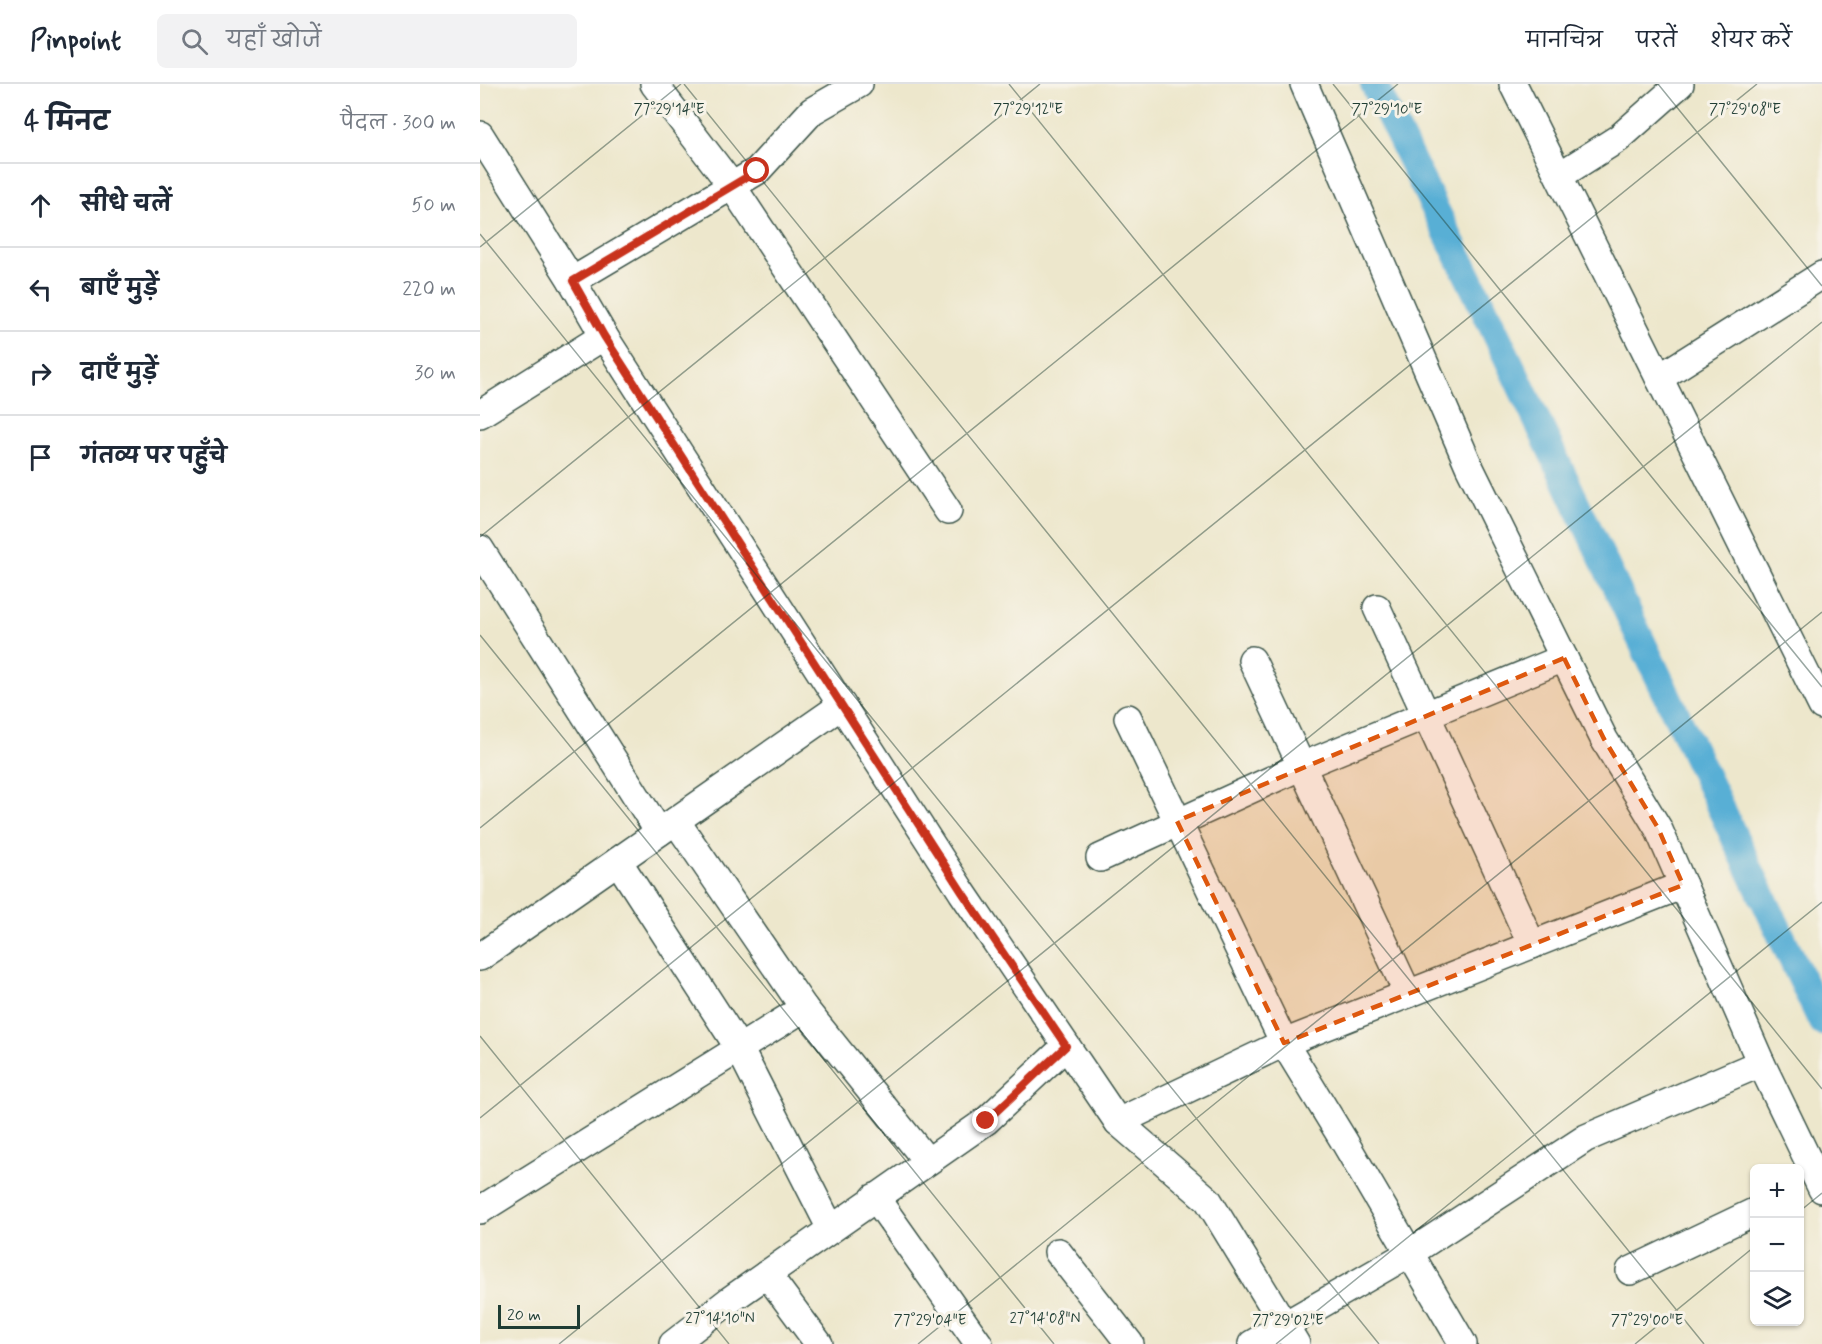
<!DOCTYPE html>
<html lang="hi">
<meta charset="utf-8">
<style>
:root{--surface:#fff;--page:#f2f2f3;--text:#1f2937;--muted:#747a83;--line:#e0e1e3}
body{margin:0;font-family:Mynerve,"Playpen Sans Deva",sans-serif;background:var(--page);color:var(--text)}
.controls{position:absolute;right:18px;bottom:18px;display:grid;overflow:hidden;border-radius:9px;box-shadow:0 2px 4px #0004}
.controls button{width:54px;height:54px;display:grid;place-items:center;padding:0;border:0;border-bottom:2px solid var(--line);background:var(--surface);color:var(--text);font:30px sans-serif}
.scale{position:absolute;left:18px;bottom:15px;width:82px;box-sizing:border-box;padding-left:6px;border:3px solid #1f3d34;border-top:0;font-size:16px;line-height:21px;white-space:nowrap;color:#1f3d34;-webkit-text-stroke:4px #f7f3e8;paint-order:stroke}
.stop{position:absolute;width:18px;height:18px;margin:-14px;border:4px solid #c8321e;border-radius:50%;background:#fff}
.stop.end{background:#c8321e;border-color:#fff;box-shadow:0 2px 6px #0008}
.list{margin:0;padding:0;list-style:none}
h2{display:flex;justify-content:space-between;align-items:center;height:78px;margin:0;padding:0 24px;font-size:26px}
h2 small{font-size:20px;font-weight:400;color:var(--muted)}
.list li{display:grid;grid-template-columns:39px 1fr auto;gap:18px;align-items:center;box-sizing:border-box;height:84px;padding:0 24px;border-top:2px solid var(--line)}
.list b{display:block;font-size:22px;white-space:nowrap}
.list em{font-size:20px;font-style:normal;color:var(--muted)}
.icon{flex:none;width:33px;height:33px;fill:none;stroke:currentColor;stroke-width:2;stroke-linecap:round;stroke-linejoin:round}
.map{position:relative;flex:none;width:1342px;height:1260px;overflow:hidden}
header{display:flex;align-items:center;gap:36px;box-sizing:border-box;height:84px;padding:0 30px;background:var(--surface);border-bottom:2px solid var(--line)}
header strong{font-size:28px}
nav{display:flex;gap:33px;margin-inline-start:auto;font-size:21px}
.search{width:420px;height:54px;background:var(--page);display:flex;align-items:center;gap:15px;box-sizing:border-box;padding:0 21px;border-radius:9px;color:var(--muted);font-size:22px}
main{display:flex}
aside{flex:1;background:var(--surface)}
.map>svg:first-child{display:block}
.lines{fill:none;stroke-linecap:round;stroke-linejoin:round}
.canal{stroke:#59afd5;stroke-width:28}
.street-casing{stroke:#3e564b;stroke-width:30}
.street{stroke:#fff;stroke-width:27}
.route{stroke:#c8321e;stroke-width:8}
.marked{fill:#de580e;fill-opacity:0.2;stroke:#de580e;stroke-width:4.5;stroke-dasharray:12 8;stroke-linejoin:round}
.ticks{fill:none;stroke:#1f3d34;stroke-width:1.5;stroke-opacity:0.45}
.ticks-label{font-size:15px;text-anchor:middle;fill:#1f3d34;stroke:#f7f3e8;stroke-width:6;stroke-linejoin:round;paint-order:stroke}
</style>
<header>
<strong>Pinpoint</strong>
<div class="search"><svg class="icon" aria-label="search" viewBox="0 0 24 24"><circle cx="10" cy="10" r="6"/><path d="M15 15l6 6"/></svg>यहाँ खोजें</div>
<nav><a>मानचित्र</a><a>परतें</a><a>शेयर करें</a></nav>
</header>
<main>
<aside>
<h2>4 मिनट<small>पैदल · 300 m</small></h2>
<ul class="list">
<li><svg class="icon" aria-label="ahead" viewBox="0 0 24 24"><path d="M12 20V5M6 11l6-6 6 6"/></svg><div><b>सीधे चलें</b></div><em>50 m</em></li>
<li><svg class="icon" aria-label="left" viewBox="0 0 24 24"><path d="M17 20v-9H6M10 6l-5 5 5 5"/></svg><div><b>बाएँ मुड़ें</b></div><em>220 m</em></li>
<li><svg class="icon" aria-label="right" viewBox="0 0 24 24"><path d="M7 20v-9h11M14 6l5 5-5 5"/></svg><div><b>दाएँ मुड़ें</b></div><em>30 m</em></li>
<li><svg class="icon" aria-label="arrive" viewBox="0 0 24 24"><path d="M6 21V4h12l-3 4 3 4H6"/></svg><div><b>गंतव्य पर पहुँचे</b></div></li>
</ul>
</aside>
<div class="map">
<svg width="1342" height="1260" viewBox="0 0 1342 1260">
<rect width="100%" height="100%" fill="#f7f3e8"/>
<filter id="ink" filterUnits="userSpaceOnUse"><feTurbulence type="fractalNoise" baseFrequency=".0167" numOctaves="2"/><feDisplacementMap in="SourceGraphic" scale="12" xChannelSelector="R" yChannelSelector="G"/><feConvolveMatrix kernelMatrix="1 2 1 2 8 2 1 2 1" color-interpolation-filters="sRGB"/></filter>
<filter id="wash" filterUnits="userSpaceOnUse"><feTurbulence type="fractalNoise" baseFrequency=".008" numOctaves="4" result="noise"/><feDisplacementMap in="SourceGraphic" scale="24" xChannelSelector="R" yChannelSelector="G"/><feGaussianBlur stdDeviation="1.35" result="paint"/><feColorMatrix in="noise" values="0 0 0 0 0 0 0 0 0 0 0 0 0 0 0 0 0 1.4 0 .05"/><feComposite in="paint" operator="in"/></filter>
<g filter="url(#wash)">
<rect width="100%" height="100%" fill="#ede7cc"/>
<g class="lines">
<path class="canal" d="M894,0L1006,229L1342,938"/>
</g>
</g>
<g filter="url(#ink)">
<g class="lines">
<defs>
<g id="street">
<path d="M174,0L252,102L468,427"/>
<path d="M824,0L989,382L1124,655L1178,744L1281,979L1342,1105"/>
<path d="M1033,0L1342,622"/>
<path d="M0,51L92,197L124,252L482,808L638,1038L728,1116L816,1260"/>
<path d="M1079,92L1139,54L1200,0"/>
<path d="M92,197L277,87L332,27L379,0"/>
<path d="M1179,294L1342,191"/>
<path d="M0,330L124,252"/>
<path d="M0,465L179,748"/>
<path d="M897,524L1052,861"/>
<path d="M772,576L928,910"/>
<path d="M648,634L804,959L864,1057L983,1260"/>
<path d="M196,737L324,924L447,1077"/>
<path d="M620,774L822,682L1084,574"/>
<path d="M138,777L259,964L351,1145"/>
<path d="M0,873L362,621"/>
<path d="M638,1038L804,959L1203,801"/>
<path d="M395,1113L499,1260"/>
<path d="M0,1126L324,924"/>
<path d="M578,1168L650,1260"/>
<path d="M1150,1187L1274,1128"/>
<path d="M287,1190L339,1260"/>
<path d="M193,1260L250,1216L506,1037L586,962"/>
<path d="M772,1260L930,1169L1106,1054L1281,979"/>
</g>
</defs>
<use href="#street" class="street-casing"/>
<use href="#street" class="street"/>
</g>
</g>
<g class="lines" filter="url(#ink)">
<path class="route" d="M277,87L93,197L124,252L482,808L586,962L506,1037"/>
</g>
<path class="marked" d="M1084,574L1124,655L1178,744L1203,801L804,959L697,737Z"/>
<path class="ticks" d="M204,0L1224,1260M529,0L1342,1005M853,0L1342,603M1178,0L1342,202M0,150L899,1260M0,163L201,0M0,453L560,0M0,551L574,1260M0,744L918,0M0,952L249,1260M0,1034L1277,0M1320,1127L1342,1109M79,1260L1342,238M438,1260L1342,528M796,1260L1342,818M1155,1260L1274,1163"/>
<g class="ticks-label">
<text x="189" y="30">77°29'14"E</text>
<text x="548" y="30">77°29'12"E</text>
<text x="907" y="30">77°29'10"E</text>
<text x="1265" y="30">77°29'08"E</text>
<text x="240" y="1239">27°14'10"N</text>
<text x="565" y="1239">27°14'08"N</text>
<text x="450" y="1241">77°29'04"E</text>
<text x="808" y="1241">77°29'02"E</text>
<text x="1167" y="1241">77°29'00"E</text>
</g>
</svg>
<div class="controls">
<button>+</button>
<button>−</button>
<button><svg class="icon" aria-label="layers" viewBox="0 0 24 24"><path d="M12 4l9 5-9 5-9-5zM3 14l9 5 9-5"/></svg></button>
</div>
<div class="scale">20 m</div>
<div class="stop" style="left:277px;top:87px"></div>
<div class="stop end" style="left:506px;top:1037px"></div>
</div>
</main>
